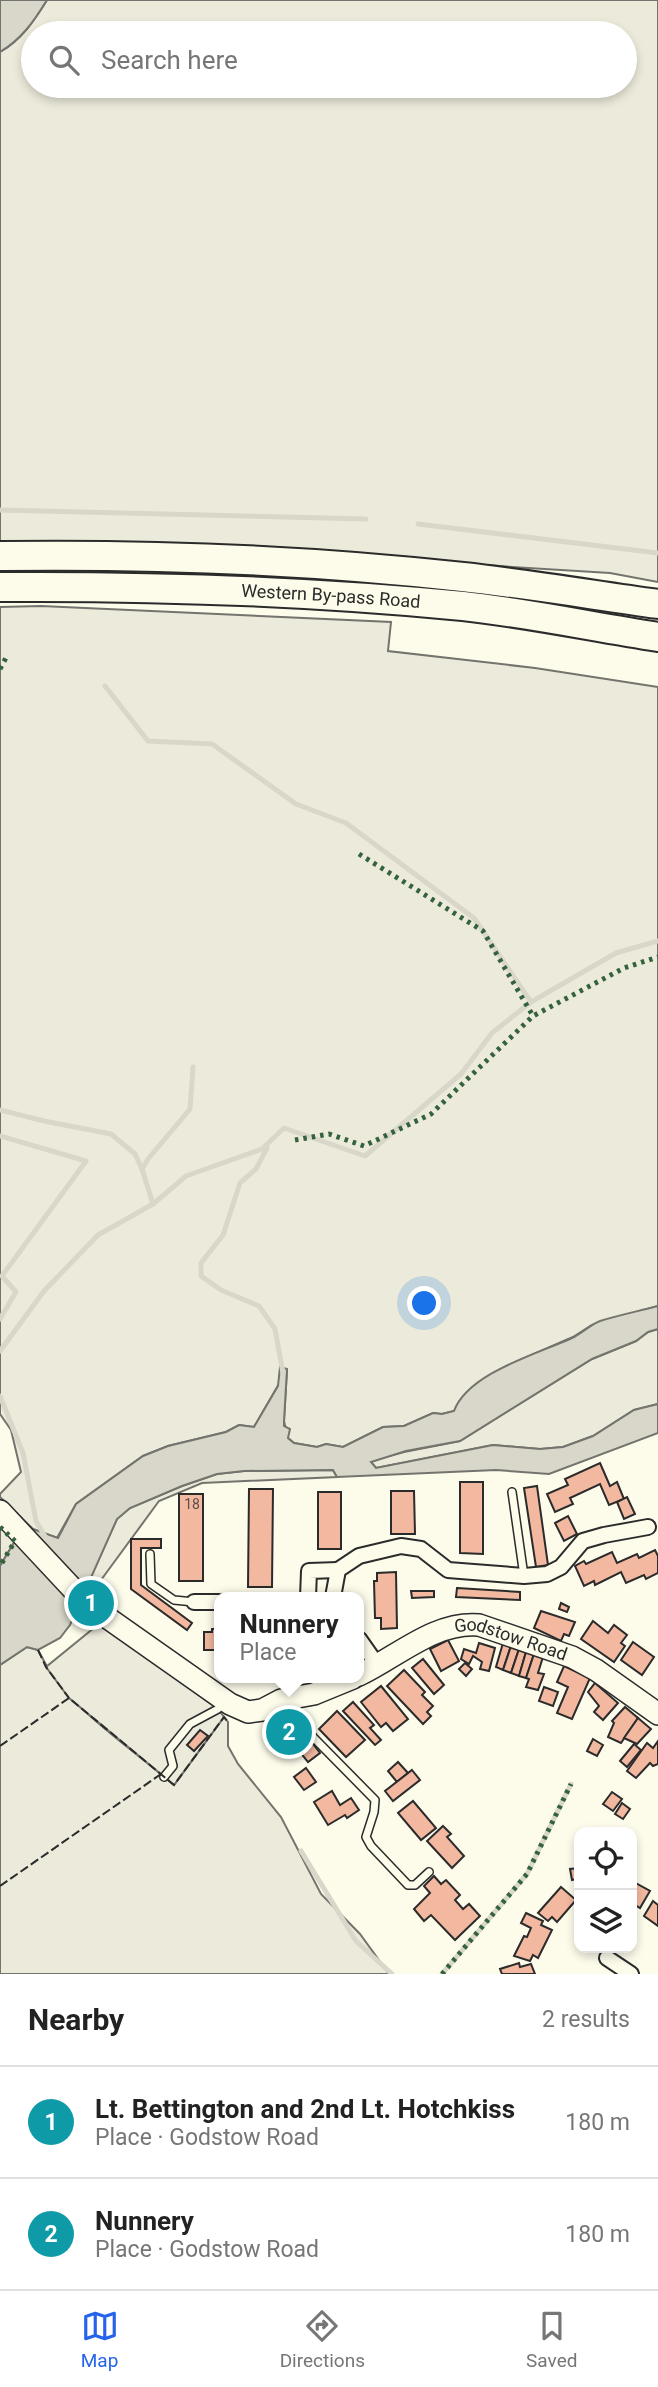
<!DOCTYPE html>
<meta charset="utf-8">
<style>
:root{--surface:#fff;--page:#f2f2f2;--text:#222;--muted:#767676;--line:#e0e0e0;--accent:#2563eb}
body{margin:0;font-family:Roboto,sans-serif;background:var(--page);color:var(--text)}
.controls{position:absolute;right:21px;bottom:21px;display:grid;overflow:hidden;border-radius:14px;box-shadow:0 4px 10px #0003}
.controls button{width:63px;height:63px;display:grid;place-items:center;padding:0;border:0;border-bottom:2px solid var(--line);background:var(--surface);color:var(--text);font:35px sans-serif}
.you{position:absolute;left:425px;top:1304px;width:24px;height:24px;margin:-18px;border:5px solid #fff;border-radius:50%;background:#1a73e8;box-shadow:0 0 0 10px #1a73e833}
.badge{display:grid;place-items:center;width:46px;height:46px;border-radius:50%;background:var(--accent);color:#fff;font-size:23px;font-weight:700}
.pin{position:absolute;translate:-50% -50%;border:4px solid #fff;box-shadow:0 2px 7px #0006}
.popup{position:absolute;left:214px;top:1592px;width:150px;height:91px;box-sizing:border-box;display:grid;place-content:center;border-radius:14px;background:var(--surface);filter:drop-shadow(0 2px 5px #0005);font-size:23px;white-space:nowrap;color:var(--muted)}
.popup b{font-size:26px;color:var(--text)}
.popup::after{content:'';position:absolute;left:50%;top:100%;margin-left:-14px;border:14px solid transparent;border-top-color:var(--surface)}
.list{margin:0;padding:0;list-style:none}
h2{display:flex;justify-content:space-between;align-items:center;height:91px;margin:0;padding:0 28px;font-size:30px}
h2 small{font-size:23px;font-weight:400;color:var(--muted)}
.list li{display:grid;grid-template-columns:46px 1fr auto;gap:21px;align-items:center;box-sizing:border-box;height:112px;padding:0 28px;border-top:2px solid var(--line)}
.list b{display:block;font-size:26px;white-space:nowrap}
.list p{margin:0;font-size:23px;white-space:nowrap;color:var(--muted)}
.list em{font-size:23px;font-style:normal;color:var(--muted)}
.icon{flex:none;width:38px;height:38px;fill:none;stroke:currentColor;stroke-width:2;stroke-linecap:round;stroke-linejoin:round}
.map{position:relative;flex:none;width:658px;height:1974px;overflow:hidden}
.search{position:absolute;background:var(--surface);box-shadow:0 4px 10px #0003;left:21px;right:21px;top:21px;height:77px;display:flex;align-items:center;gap:18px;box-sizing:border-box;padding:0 24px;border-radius:38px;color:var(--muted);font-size:26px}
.sheet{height:315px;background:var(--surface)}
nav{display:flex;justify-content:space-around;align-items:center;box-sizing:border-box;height:98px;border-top:2px solid var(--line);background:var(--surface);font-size:19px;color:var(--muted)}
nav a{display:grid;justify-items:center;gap:4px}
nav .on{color:var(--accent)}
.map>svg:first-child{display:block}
.green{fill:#ecebdb;stroke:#74746e;stroke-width:2;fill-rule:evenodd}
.parking{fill:#eceadb;stroke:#74746e;stroke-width:2}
.water{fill:#d8d7c9;stroke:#74746e;stroke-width:2}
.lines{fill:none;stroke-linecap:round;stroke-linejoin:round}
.stream{stroke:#d8d7c9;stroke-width:5}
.building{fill:#f2b8a0;stroke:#2b2b2b;stroke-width:2}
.lane-casing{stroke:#2b2b2b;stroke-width:10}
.street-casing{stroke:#2b2b2b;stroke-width:18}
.secondary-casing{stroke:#2b2b2b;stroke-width:24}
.highway-casing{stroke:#2b2b2b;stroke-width:32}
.lane{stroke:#fdfbea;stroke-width:7}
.street{stroke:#fdfbea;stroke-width:14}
.secondary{stroke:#fdfbea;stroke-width:21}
.highway{stroke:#fdfbea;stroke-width:28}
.hedge{stroke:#34623c;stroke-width:5;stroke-dasharray:3.5 5;stroke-linecap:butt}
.fence{stroke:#2b2b2b;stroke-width:2;stroke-dasharray:9 3.5;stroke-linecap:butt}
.labels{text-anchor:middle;stroke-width:5;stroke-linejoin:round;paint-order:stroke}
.number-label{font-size:14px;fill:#5d4e48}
.street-label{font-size:18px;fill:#2b2b2b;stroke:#fdfbea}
</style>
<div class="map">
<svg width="658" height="1974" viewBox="0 0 658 1974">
<rect width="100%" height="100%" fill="#fdfbea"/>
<g class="green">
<path d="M47,0H658V582L610,573L225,549L0,547V52C22,39 34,21 47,0ZM33,33H625V86H33Z"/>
<path d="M41,606L391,622L388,651L535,668L658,687V1306L592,1325L573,1337L506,1366L454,1411L442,1414L433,1413L404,1426L383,1427L343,1447L326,1444L317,1447L294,1443L288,1438L284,1421L287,1370L254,1427L239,1425L226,1432L168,1446L143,1456L76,1504L57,1538L33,1529L0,1497V1494L21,1472L11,1430L0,1414V607Z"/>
<path d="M658,1329V1404L634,1410L593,1436L563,1447L540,1449L493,1445L376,1468L370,1461L404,1452L460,1441L592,1359L636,1341L648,1332Z"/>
<path d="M333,1470L337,1477L202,1483L159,1501L90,1595L84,1591L117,1519L130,1508L182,1486L217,1474L244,1471Z"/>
<path d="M0,1527L15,1541L0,1566Z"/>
<path d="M27,1647L38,1650C66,1708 126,1743 174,1785L224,1717L228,1722V1746L238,1764L281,1817L321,1894L360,1934L389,1974H0V1665Z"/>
</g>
<path class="parking" d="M100,1623L218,1709L224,1717L174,1785L69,1698L46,1667Z"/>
<g class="water">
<path d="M0,0H47C34,21 22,39 0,52Z"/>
<path d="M658,1306V1329L648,1332L636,1341L592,1359L460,1441L406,1451L371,1462L376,1468L493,1445L540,1449L563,1447L593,1436L634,1410L658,1404V1433L549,1474L496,1470L337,1477L333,1470L244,1471L217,1474L182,1486L130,1508L117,1519L70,1625L60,1638L38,1650L27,1647L0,1665V1566L15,1541L33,1529L58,1538L76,1504L143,1456L168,1446L226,1432L239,1425L254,1427L278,1386L280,1367L287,1369L284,1421V1426L290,1429L288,1438L294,1443L317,1447L326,1444L343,1447L383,1427L404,1426L433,1413L442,1414L454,1411C468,1373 537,1354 572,1338C582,1333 590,1325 600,1321C619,1315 639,1311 658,1306Z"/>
</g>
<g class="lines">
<g class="stream">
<path d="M0,510L366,519"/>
<path d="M418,524L658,553"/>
<path d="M531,1002L616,953L658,941"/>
<path d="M0,1110L44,1121L111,1134L135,1154L142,1169"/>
<path d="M0,1136L86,1161L2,1276L16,1292L0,1319"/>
<path d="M267,1148L256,1169L240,1183L223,1235L201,1263V1276L221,1290L259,1306L275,1329L283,1373"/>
<path d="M153,1204L142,1169L148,1159L190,1109L193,1067"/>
<path d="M0,1351L44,1291L98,1235L153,1204L186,1176L262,1149L284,1128L365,1156L461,1074L492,1033L531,1002L474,918L346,823L296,804L212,744L148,741L105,686"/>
<path d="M0,1396L23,1453L36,1521L46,1538"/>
<path d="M301,1851L356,1941L392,1974"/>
<path d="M442,1974L527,1874L571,1784"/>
</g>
</g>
<g class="building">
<path d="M600,1463L610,1486L617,1482L624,1499L609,1505L600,1484L570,1498L573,1504L555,1512L547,1494L568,1485L565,1479Z"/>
<path d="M460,1482H483V1554L460,1553Z"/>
<path d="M537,1486L548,1565L536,1567L524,1488Z"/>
<path d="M249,1489H273L272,1587H248Z"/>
<path d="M391,1491H414L415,1534H391Z"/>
<rect x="318" y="1492" width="23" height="57"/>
<rect x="179" y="1494" width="24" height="87"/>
<path d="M627,1497L635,1514L624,1519L617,1502Z"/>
<path d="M568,1516L577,1534L564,1541L555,1523Z"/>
<path d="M131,1539H161V1548H141V1585L192,1623L187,1630L131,1589Z"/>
<path d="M655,1550L658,1556V1573L646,1579L644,1575L626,1583L621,1572L595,1585L594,1581L584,1586L575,1566L584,1561L586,1564L612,1552L617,1563L637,1554L639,1558Z"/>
<path d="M396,1572L397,1628L381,1629V1618H375L374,1581H377V1573Z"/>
<path d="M457,1588L520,1592V1600L456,1597Z"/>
<path d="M411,1591H434V1597L412,1598Z"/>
<path d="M561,1603L569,1607L567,1612L559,1609Z"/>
<path d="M541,1611L575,1622L569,1636L564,1634L561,1641L534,1628Z"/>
<path d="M593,1621L608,1633L614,1625L627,1635L621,1643L625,1646L614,1662L581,1639Z"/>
<path d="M212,1629H219V1650H204V1632H212Z"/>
<path d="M448,1640L459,1661L441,1671L430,1649Z"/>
<path d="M633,1642L654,1657L642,1675L621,1660Z"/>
<path d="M479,1643L495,1648L489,1671L480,1669L482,1662L473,1656L469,1664L461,1659L464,1649L476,1653Z"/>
<path d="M503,1643L511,1646L503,1670L496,1667Z"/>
<path d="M511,1646L519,1649L511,1673L503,1670Z"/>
<path d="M519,1649L526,1652L519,1676L511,1673Z"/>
<path d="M526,1652L534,1654L526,1678L519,1676Z"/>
<path d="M534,1654L543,1657L538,1673L544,1674L538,1690L526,1687L529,1679L526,1678Z"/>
<path d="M423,1659L444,1685L434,1694L412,1668Z"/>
<path d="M465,1663L472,1669L466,1676L459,1669Z"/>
<path d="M564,1666L590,1678L572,1719L557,1713L568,1687L557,1682Z"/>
<path d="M404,1670L425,1692L422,1695L433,1706L427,1712L431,1716L423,1724L387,1686Z"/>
<path d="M595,1683L618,1703L603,1720L594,1712L599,1706L588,1692Z"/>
<path d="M381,1686L408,1719L393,1731L386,1723L381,1727L361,1702Z"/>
<path d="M544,1687L558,1692L553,1706L539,1701Z"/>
<path d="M353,1702L374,1725L370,1728L381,1740L375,1745L343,1711Z"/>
<path d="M625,1707L638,1718L621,1743L608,1737L614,1723L612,1721Z"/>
<path d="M287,1710L320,1753L308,1762L296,1747L290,1752L267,1724Z"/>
<path d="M337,1711L365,1740L346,1757L319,1729Z"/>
<path d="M638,1718L651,1729L637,1744L624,1738Z"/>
<path d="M200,1730L208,1736L194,1751L187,1745Z"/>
<path d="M593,1739L603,1745L597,1756L587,1751Z"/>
<path d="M658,1741V1764L653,1766L650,1763L636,1778L627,1771L647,1743L653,1748Z"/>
<path d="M634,1744L641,1750L627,1767L620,1761Z"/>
<path d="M398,1762L408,1773L397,1782L388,1771Z"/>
<path d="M306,1768L316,1782L304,1790L294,1777Z"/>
<path d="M412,1770L420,1780L393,1801L385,1791Z"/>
<path d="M332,1791L340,1805L351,1798L359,1810L347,1818L345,1815L328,1825L314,1802Z"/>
<path d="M612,1792L622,1799L613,1811L603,1804Z"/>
<path d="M413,1801L436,1828L421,1840L398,1813Z"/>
<path d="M622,1803L630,1809L623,1819L615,1814Z"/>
<path d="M443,1826L451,1834L447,1837L464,1856L452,1868L427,1841Z"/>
<path d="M579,1868V1889H578L576,1879L572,1880L570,1869Z"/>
<path d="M434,1876L441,1884L446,1880L460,1895L455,1900L463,1909L469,1904L480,1916L455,1940L431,1915L424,1921L414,1909L430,1893L424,1886Z"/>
<path d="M632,1881L650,1891L640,1908L632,1903Z"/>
<path d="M561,1887L576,1900L557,1922L552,1917L548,1921L538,1913Z"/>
<path d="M653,1901L658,1905V1926L644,1916Z"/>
<path d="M526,1913L543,1921L541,1925L552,1930L538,1958L533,1955L530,1961L514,1956L524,1936L527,1937L531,1928L521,1923Z"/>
<path d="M519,1963L520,1967L531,1964L535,1974H502L500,1969Z"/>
</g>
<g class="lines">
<defs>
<g id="lane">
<path d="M512,1492L524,1576"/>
<path d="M150,1554L151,1584L174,1600L194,1602"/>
<path d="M292,1701L313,1737L375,1800L374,1812L366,1837L371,1846L408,1885H415L429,1872"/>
<path d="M164,1777L173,1766L169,1750L190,1724L218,1709L224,1701"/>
</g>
<g id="street">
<path d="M308,1597L309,1571L338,1570"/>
<path d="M333,1597L338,1570L359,1556L401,1546L421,1549L448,1570L524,1576L547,1574L561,1567L583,1541L604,1535L648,1527"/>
<path d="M194,1602H219"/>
<path d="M359,1639L378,1666"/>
<path d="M607,1958L631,1974"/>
</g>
<g id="secondary">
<path d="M0,1511L85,1602L230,1704L248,1712L262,1710L281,1700L314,1694L353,1678"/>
<path id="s1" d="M359,1675C397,1657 435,1621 479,1625L572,1657L596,1670L658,1714"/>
</g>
<g id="highway">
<path d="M0,556C154,554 309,560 463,577C528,584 593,595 658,604"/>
<path id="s2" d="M0,587C154,586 309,591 463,606C528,613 593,627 658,637"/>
</g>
</defs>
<use href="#lane" class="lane-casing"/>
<use href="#street" class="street-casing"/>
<use href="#secondary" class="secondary-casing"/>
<use href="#highway" class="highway-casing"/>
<use href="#lane" class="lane"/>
<use href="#street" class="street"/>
<use href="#secondary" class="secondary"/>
<use href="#highway" class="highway"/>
<g class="hedge">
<path d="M0,669L8,654"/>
<path d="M359,854L483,931L533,1016"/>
<path d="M295,1140L329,1134L364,1146L431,1114L533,1016L624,968L658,957"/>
<path d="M0,1527L15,1541L0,1566"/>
<path d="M442,1974L527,1874L571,1784"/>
</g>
<g class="fence">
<path d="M38,1650L46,1667L69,1698"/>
<path d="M0,1746L69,1698L174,1785L224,1717L228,1722"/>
<path d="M0,1886L161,1774"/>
</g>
</g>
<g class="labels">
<g class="number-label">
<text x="192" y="1509">18</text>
</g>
<g class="street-label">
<text dy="6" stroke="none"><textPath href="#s2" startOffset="331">Western By-pass Road</textPath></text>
<text dy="6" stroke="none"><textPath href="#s1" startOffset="166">Godstow Road</textPath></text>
</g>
</g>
</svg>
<div class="controls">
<button><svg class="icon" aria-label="locate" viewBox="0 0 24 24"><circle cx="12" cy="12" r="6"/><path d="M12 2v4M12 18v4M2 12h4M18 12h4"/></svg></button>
<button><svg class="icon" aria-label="layers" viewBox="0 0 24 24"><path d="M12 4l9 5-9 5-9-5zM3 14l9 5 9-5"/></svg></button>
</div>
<div class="you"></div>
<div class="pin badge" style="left:91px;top:1603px;background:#0f9aa8">1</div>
<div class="pin badge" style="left:289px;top:1732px;background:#0f9aa8">2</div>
<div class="popup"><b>Nunnery</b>Place</div>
<div class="search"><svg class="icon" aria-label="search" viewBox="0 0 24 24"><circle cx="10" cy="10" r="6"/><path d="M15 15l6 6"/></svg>Search here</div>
</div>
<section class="sheet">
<h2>Nearby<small>2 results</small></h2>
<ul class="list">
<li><span class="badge" style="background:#0f9aa8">1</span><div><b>Lt. Bettington and 2nd Lt. Hotchkiss</b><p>Place · Godstow Road</p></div><em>180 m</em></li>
<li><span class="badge" style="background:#0f9aa8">2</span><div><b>Nunnery</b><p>Place · Godstow Road</p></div><em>180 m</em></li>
</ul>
</section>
<nav>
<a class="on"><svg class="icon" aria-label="map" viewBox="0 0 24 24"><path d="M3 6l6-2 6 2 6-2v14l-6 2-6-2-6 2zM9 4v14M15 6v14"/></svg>Map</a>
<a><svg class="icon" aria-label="directions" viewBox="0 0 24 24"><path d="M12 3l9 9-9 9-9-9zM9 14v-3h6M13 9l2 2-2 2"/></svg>Directions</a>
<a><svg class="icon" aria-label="saved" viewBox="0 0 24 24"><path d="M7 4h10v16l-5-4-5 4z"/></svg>Saved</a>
</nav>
